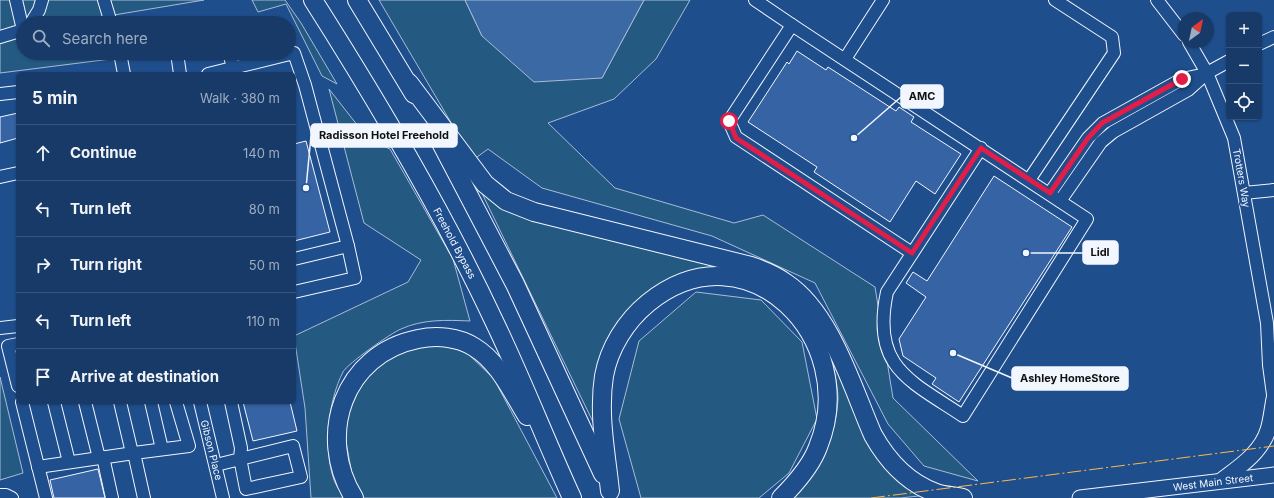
<!DOCTYPE html>
<meta charset="utf-8">
<style>
:root{--surface:#173a69;--page:#244571;--text:#f1f3f6;--muted:#9eadc0;--line:#36547d}
body{margin:0;font-family:Inter,sans-serif;background:var(--page);color:var(--text)}
.controls{position:absolute;right:12px;top:12px;display:grid;overflow:hidden;border-radius:6px;box-shadow:0 1px 3px #0004}
.controls button{width:36px;height:36px;display:grid;place-items:center;padding:0;border:0;border-bottom:1px solid var(--line);background:var(--surface);color:var(--text);font:20px sans-serif}
.compass{position:absolute;left:1178px;top:12px;width:36px;height:36px;border-radius:50%;background:var(--surface);box-shadow:0 1px 3px #0004;rotate:33deg}
.stop{position:absolute;width:12px;height:12px;margin:-9px;border:3px solid #e11d48;border-radius:50%;background:#fff}
.stop.end{background:#e11d48;border-color:#fff;box-shadow:0 1px 4px #0008}
.list{margin:0;padding:0;list-style:none}
h2{display:flex;justify-content:space-between;align-items:center;height:52px;margin:0;padding:0 16px;font-size:17px}
h2 small{font-size:13px;font-weight:400;color:var(--muted)}
.list li{display:grid;grid-template-columns:26px 1fr auto;gap:12px;align-items:center;box-sizing:border-box;height:56px;padding:0 16px;border-top:1px solid var(--line)}
.list b{display:block;font-size:15px;white-space:nowrap}
.list em{font-size:13px;font-style:normal;color:var(--muted)}
.icon{flex:none;width:22px;height:22px;fill:none;stroke:currentColor;stroke-width:2;stroke-linecap:round;stroke-linejoin:round}
.map{position:relative;flex:none;width:1274px;height:498px;overflow:hidden}
.search{position:absolute;background:var(--surface);box-shadow:0 1px 3px #0004;left:16px;top:16px;width:280px;height:44px;display:flex;align-items:center;gap:10px;box-sizing:border-box;padding:0 14px;border-radius:22px;color:var(--muted);font-size:15px}
.panel{position:absolute;background:var(--surface);box-shadow:0 1px 3px #0004;left:16px;top:72px;width:280px;height:332px;border-radius:6px}
.map>svg:first-child{display:block}
.green{fill:#245a82;stroke:#a8bbd7}
.water{fill:#3b69a3;stroke:#a8bbd7}
.building{fill:#3563a3;stroke:#f2f6ff}
.lines{fill:none;stroke-linecap:round;stroke-linejoin:round}
.minor-casing{stroke:#f2f6ff;stroke-width:14}
.major-casing{stroke:#f2f6ff;stroke-width:17}
.highway-casing{stroke:#f2f6ff;stroke-width:20}
.minor{stroke:#1f4e8c;stroke-width:12}
.major{stroke:#1f4e8c;stroke-width:15}
.highway{stroke:#1f4e8c;stroke-width:18}
.power{stroke:#ffb74d;stroke-width:1;stroke-dasharray:14 3 2 3;stroke-linecap:butt}
.route{stroke:#e11d48;stroke-width:5}
.labels{text-anchor:middle;stroke-width:3;stroke-linejoin:round;paint-order:stroke}
.street-label{font-size:10px;fill:#f2f6ff;stroke:#1f4e8c}
.leader{fill:none;stroke:#f2f6ff;stroke-width:1.5}
.callout-dot{fill:#f2f6ff;stroke:#1f4e8c;stroke-width:1.5}
.callout{fill:#f2f6ff;stroke:#f2f6ff;stroke-width:1.5}
.callout-label{font-size:11px;text-anchor:middle;font-weight:bold;fill:#111}
</style>
<div class="map">
<svg width="1274" height="498" viewBox="0 0 1274 498">
<rect width="100%" height="100%" fill="#1f4e8c"/>
<g class="green">
<path d="M0,0H204L108,16L110,23H23V53H118L119,58L0,73Z"/>
<path d="M252,0H285L301,23L337,84L322,76L286,4L258,12Z"/>
<path d="M379,0H465L482,36L602,78L644,0H690L656,59L614,99L548,123L615,188L734,223L763,215L875,287L893,398L978,481L924,466L888,424L815,283L712,236L542,188L488,149L473,160Z"/>
<path d="M329,89L369,140L390,149L453,259L470,321C446,320 423,319 401,329C391,333 347,364 343,372C328,401 323,449 334,480C336,486 341,492 344,498H311L305,408L294,336L408,282L421,260L364,223Z"/>
<path d="M477,183L507,206L745,271L707,269L659,285L618,324L595,426Z"/>
<path d="M696,292L761,300L802,342L817,419L789,473L759,498H641L619,419L639,341Z"/>
<path d="M437,342L461,347L494,379L557,498H364L354,485L344,431L355,390L391,354Z"/>
<path d="M832,359L855,406L928,495L900,498H792C818,469 836,440 838,399C838,386 834,372 832,359Z"/>
<path d="M0,377L23,473L0,480Z"/>
</g>
<path class="water" d="M465,0H644L602,78L534,82L482,36Z"/>
<g class="building">
<path d="M797,51L826,70L828,67L896,111L899,107L914,117L911,122L961,154L935,194L916,181L890,222L814,172L817,167L748,122L787,62L789,64Z"/>
<path d="M18,113V138L0,143V117Z"/>
<path d="M306,141L330,232L294,241V144Z"/>
<path d="M994,176L1072,227L959,402L932,384L936,378L903,356L899,339L926,297L906,283L913,272L927,281Z"/>
<path d="M243,402H290L297,431L253,441Z"/>
<path d="M98,469L105,498H54L50,480Z"/>
</g>
<g class="lines">
<defs>
<g id="minor">
<path d="M16,0L23,30"/>
<path d="M104,0L111,23"/>
<path d="M755,0L792,25"/>
<path d="M1157,0L1184,35"/>
<path d="M31,23L39,10L42,0"/>
<path d="M0,37L23,30"/>
<path d="M1189,42L1207,73L1234,138L1267,323L1269,365L1274,402"/>
<path d="M1259,44L1274,37"/>
<path d="M120,53L124,74"/>
<path d="M177,53L180,74"/>
<path d="M229,53L235,74"/>
<path d="M845,59L883,0"/>
<path d="M208,74L294,53L305,85L348,246L294,259"/>
<path d="M0,94L18,92"/>
<path d="M0,177L18,173"/>
<path d="M1029,180L1114,53L1112,37L1055,0"/>
<path d="M1050,193L1088,138L1103,123L1182,79L1206,74"/>
<path d="M1244,193L1274,190"/>
<path d="M1060,201L1101,142L1113,132L1188,90L1207,73L1229,61"/>
<path d="M912,253L736,137L729,121L792,25L1087,219L963,416C909,380 871,367 887,292L981,148"/>
<path d="M294,292L355,278L348,246"/>
<path d="M0,328L18,326"/>
<path d="M18,344L8,346L18,386"/>
<path d="M22,402L46,498"/>
<path d="M54,402L69,462"/>
<path d="M85,402L99,458"/>
<path d="M120,402L132,453"/>
<path d="M151,402L162,449"/>
<path d="M200,402L223,498"/>
<path d="M103,457L112,498"/>
<path d="M216,465L293,446L301,477L246,489L240,458L241,448L231,402"/>
<path d="M38,467L134,453"/>
<path d="M0,495H6L12,498"/>
<path d="M144,498L134,453L189,446L176,402"/>
</g>
<g id="major">
<path d="M1222,480C1239,467 1261,453 1268,430C1271,421 1272,409 1274,399"/>
<path d="M1080,498L1274,475"/>
</g>
<g id="highway">
<path d="M313,0C379,104 442,210 494,321C522,379 545,439 572,498"/>
<path d="M357,0L414,94"/>
<path d="M409,83L485,184L506,201L534,212L751,266C763,270 775,275 786,283C831,313 852,387 873,435C887,460 908,483 936,493C944,496 954,496 963,498"/>
<path d="M438,137L515,284L603,474"/>
<path d="M610,491C606,453 598,414 604,376C609,348 626,321 648,303C747,222 862,339 818,447C811,466 795,484 781,498"/>
<path d="M354,498C316,436 343,354 418,339C437,335 458,337 474,347C499,362 512,392 527,416"/>
</g>
</defs>
<use href="#minor" class="minor-casing"/>
<use href="#major" class="major-casing"/>
<use href="#highway" class="highway-casing"/>
<use href="#minor" class="minor"/>
<use href="#major" class="major"/>
<use href="#highway" class="highway"/>
<path class="power" d="M871,498L1274,446"/>
</g>
<g class="lines">
<path class="route" d="M729,121L736,138L912,253L981,148L1050,193L1088,138L1102,123L1182,79"/>
</g>
<g class="labels">
<g class="street-label">
<text transform="translate(1242 178) rotate(80)" y="4">Trotters Way</text>
<text transform="translate(455 243) rotate(62)" y="4">Freehold Bypass</text>
<text transform="translate(212 450) rotate(76)" y="4">Gibson Place</text>
<text transform="translate(1213 482) rotate(-7)" y="4">West Main Street</text>
</g>
</g>
<path class="leader" d="M854 138L901 97M306 188L311 136M1026 253L1083 253M953 353L1012 378"/>
<g class="callout-dot">
<circle cx="854" cy="138" r="4"/>
<circle cx="306" cy="188" r="4"/>
<circle cx="1026" cy="253" r="4"/>
<circle cx="953" cy="353" r="4"/>
</g>
<g class="callout">
<rect x="901" y="85" width="42" height="23" rx="4"/>
<rect x="311" y="124" width="146" height="23" rx="4"/>
<rect x="1083" y="241" width="35" height="23" rx="4"/>
<rect x="1012" y="367" width="116" height="23" rx="4"/>
</g>
<g class="callout-label">
<text x="922" y="100">AMC</text>
<text x="384" y="139">Radisson Hotel Freehold</text>
<text x="1100" y="256">Lidl</text>
<text x="1070" y="382">Ashley HomeStore</text>
</g>
</svg>
<div class="controls">
<button>+</button>
<button>−</button>
<button><svg class="icon" aria-label="locate" viewBox="0 0 24 24"><circle cx="12" cy="12" r="6"/><path d="M12 2v4M12 18v4M2 12h4M18 12h4"/></svg></button>
</div>
<svg class="compass" viewBox="-18 -18 36 36"><path d="M0-13l5 13h-10z" fill="#e53935"/><path d="M0 13l5-13h-10z" fill="#9eadc0"/></svg>
<div class="stop" style="left:729px;top:121px"></div>
<div class="stop end" style="left:1182px;top:79px"></div>
<div class="search"><svg class="icon" aria-label="search" viewBox="0 0 24 24"><circle cx="10" cy="10" r="6"/><path d="M15 15l6 6"/></svg>Search here</div>
<section class="panel">
<h2>5 min<small>Walk · 380 m</small></h2>
<ul class="list">
<li><svg class="icon" aria-label="ahead" viewBox="0 0 24 24"><path d="M12 20V5M6 11l6-6 6 6"/></svg><div><b>Continue</b></div><em>140 m</em></li>
<li><svg class="icon" aria-label="left" viewBox="0 0 24 24"><path d="M17 20v-9H6M10 6l-5 5 5 5"/></svg><div><b>Turn left</b></div><em>80 m</em></li>
<li><svg class="icon" aria-label="right" viewBox="0 0 24 24"><path d="M7 20v-9h11M14 6l5 5-5 5"/></svg><div><b>Turn right</b></div><em>50 m</em></li>
<li><svg class="icon" aria-label="left" viewBox="0 0 24 24"><path d="M17 20v-9H6M10 6l-5 5 5 5"/></svg><div><b>Turn left</b></div><em>110 m</em></li>
<li><svg class="icon" aria-label="arrive" viewBox="0 0 24 24"><path d="M6 21V4h12l-3 4 3 4H6"/></svg><div><b>Arrive at destination</b></div></li>
</ul>
</section>
</div>
